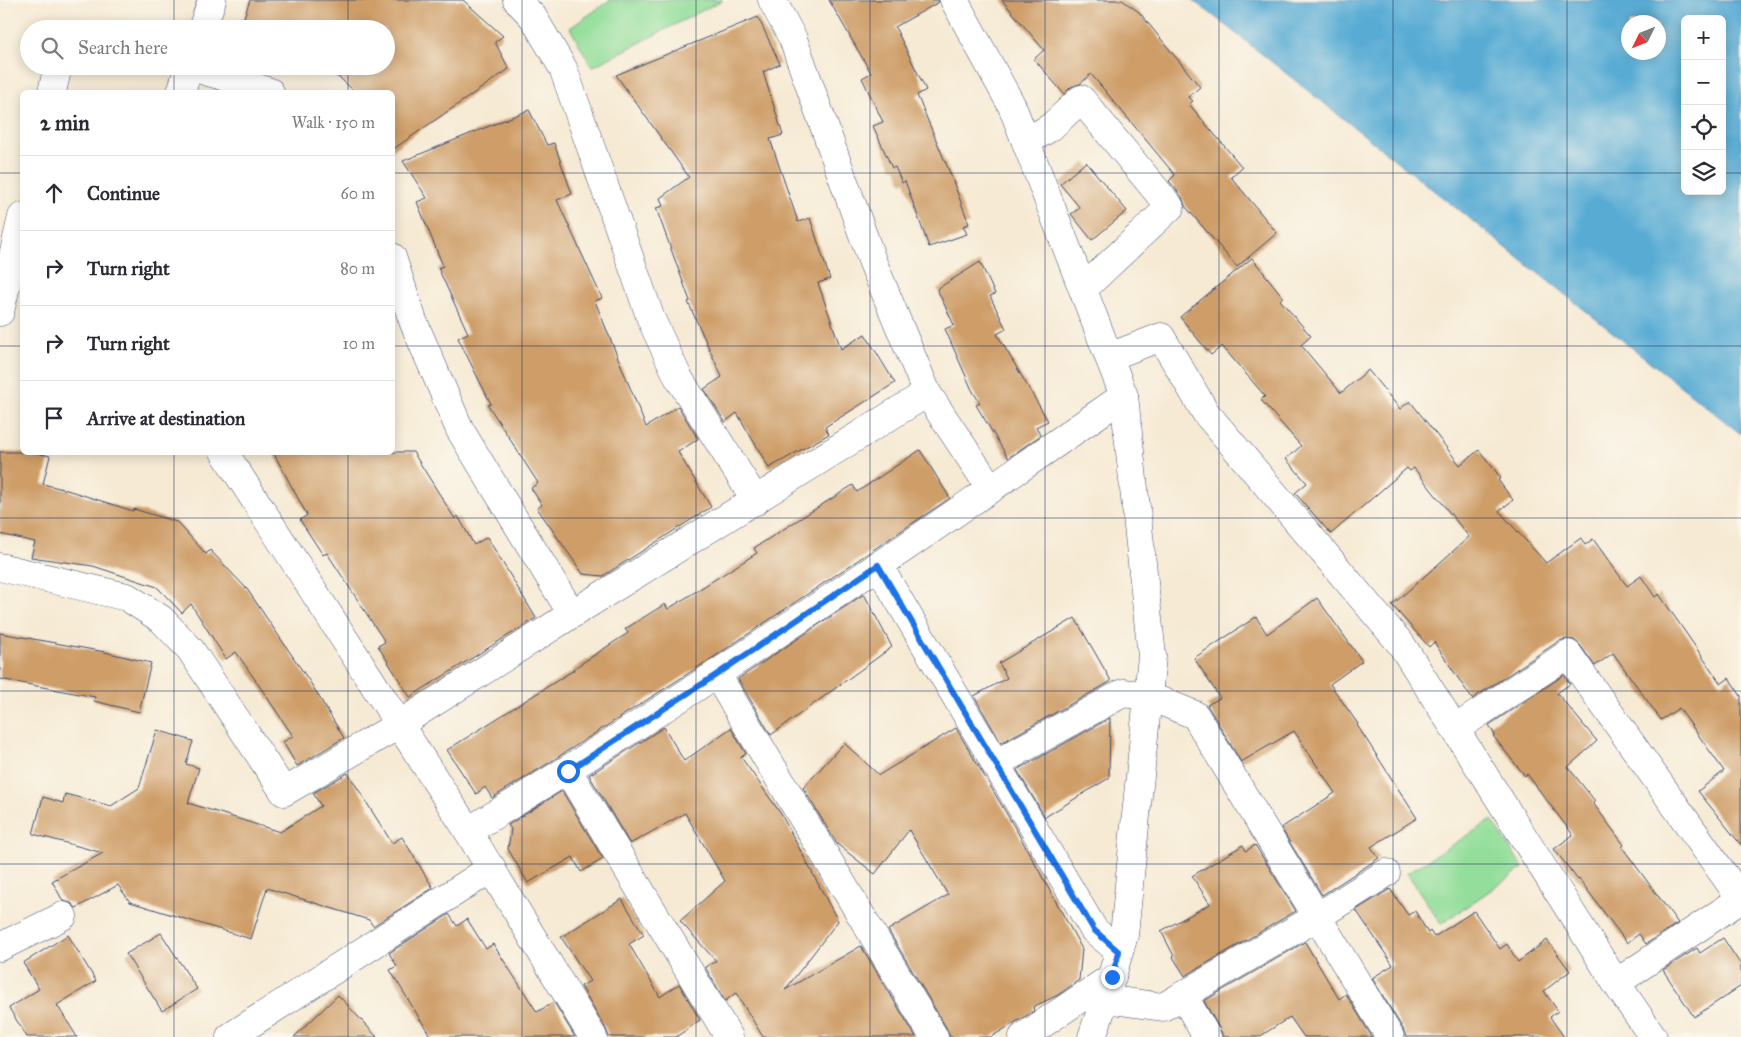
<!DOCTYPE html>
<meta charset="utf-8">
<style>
:root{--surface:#fff;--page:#f7f7f7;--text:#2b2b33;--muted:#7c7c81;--line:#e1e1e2}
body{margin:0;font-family:"IM FELL Great Primer",serif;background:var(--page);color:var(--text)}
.controls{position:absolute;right:15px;top:15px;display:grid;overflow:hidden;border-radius:8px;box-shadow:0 2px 12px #0003}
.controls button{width:45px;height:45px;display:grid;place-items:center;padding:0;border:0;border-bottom:1px solid var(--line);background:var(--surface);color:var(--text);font:25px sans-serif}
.compass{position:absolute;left:1621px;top:15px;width:45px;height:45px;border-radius:50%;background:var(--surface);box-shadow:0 2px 12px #0003;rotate:227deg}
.stop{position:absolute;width:15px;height:15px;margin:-11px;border:4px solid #1a73e8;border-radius:50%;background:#fff}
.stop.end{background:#1a73e8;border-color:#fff;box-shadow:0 1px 5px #0008}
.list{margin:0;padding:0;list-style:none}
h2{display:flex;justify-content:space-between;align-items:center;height:65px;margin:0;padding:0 20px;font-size:21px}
h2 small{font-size:16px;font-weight:400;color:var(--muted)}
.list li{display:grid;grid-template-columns:32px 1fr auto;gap:15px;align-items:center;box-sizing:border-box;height:75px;padding:0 20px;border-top:1px solid var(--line)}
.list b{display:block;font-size:19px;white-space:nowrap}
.list em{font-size:16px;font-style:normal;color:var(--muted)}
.icon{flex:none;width:28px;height:28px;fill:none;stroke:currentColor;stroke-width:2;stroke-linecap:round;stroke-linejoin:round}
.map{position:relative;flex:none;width:1741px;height:1037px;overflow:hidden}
.search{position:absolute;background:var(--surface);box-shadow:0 2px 12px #0003;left:20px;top:20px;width:375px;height:55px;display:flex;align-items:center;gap:12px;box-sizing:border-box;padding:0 18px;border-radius:28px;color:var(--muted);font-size:19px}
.panel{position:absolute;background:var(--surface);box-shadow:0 2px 12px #0003;left:20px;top:90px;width:375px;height:365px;border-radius:8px}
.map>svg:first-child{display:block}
.green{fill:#93de9a;stroke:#57867c}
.water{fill:#58acd4;stroke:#3a6e99;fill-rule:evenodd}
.building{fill:#ce9d68}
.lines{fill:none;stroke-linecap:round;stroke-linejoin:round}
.minor-casing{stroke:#3c4b70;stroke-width:29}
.minor{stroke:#fff;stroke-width:28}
.route{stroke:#1a73e8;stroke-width:6}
.grid{fill:none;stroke:#1b2f5e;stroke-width:1;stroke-opacity:0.55}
</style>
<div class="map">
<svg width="1741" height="1037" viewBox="0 0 1741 1037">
<rect width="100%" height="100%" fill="#fbf7ec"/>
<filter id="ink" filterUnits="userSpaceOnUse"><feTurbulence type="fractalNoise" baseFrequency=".02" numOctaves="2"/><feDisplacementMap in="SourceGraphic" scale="10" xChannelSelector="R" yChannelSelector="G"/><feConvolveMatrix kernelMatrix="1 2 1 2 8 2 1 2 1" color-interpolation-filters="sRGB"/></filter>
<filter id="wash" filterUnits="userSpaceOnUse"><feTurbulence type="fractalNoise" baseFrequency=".0096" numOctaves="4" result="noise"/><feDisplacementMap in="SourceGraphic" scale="20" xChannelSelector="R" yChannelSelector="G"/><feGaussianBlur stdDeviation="1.12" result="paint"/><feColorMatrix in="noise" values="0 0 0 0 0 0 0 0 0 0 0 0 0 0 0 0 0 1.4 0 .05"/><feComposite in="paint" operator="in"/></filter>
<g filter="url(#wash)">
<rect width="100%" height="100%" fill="#f6ead4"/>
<g class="green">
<path d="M610,0H723L592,67L570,28Z"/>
<path d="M1492,820L1523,868L1441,924L1407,873Z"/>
</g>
<path class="water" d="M1192,0H1741V434L1210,13ZM1685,19H1722V191H1685ZM1628,22H1658V52H1628Z"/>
<g id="blocks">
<g class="building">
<path d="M250,0H463L503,36L495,42L509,69L392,150V92H355L341,79L318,66H386V29H252L242,23Z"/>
<path d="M829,0H938L939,2L895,27L926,90L917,95L950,173L969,224L963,226L967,234L929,247L905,181L902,183L895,167L892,168L873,126L883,122L862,78L871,73Z"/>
<path d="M1002,0H1122L1139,12L1200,87L1188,97L1193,101L1189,104L1242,167L1231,177L1277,233L1237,267L1185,206L1182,197L1169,181L1175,175L1091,74L1080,84L1071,87L1064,94L1034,59L1044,50Z"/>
<path d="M758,17L780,64L763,72L783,135L770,139L798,222L810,218L830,279L818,283L841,349L865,334L895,383L825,427L829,434L769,468L737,413L725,422L704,389L722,377L688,302L690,301L656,208L663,206L660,198L689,177L616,75Z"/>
<path d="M529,110L547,145L554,143L572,194L557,200L602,298L595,301L646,427L678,406L698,439L678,452L711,507L603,576L583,574L537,508L542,505L531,488L538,483L488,405L491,404L458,338L468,333L438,268L443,266L417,202L427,198L403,161Z"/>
<path d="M1086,162L1127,211L1092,240L1071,214L1080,208L1060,184Z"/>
<path d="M1252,258L1283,297L1280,300L1311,336L1301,345L1341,393L1368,370L1400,409L1410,401L1460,465L1479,450L1501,478L1498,480L1513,500L1499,511L1546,563L1581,538L1585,545L1593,539L1627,586L1641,576L1655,597L1659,594L1721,684L1729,678L1741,696V845L1698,791L1724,771L1679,708L1661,720L1613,653L1595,666L1580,645L1574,640L1566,639L1559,641L1472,699L1434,642L1429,647L1392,605L1469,537L1414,468L1410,471L1407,468L1331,534L1295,493L1307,483L1286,459L1301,446L1261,400L1265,396L1222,346L1211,355L1180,317Z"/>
<path d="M980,262L995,294L990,296L1006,329L997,334L1048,421L1036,427L1041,435L1008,458L976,405L980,403L972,390L945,329L954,325L937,289Z"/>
<path d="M920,450L950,498L717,655L544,766L492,798L485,787L476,794L447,750L574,670L573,669L628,633L625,629L665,604L668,609L757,553L754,548L853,485L857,492Z"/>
<path d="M0,452H32L50,456L43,484L67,490L133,511L134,509L177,522L206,554L210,550L247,589L310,682L344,738L297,766L283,742L293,736L258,684L236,652L226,659L191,604L182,613L157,587L93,566L31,557L35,542L0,534Z"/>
<path d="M273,452H413L455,519L458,516L474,545L487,537L536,618L410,697L378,646L385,642L327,553L323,555L300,520L307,515Z"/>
<path d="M864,594L892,647L771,735L738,679Z"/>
<path d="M1317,598L1362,661L1330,684L1358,724L1357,725L1417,818L1371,847L1379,858L1322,895L1281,828L1335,793L1294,731L1241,762L1207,705L1220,698L1194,658L1256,617L1267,634Z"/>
<path d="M1075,618L1110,679V682L1001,743L974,696L1007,678L999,663Z"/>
<path d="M0,633L105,652L151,663L139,712L94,701L95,697L0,679Z"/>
<path d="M1564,675L1570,684L1557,693L1597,741L1568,767L1595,801L1593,803L1624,845L1622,847L1678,923L1646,944L1639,934L1627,943L1579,879L1578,880L1554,849L1573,835L1527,774L1525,776L1493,736L1495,735L1489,725Z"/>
<path d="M1110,718L1109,778L1045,817L1017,770Z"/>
<path d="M664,727L684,761L731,728L746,754L741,757L781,814L838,921L785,990L861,946L916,1037H763L736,993L725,1001L705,967L716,961L680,921L725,881L685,813L630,844L589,775Z"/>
<path d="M956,728L1018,833L1082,949L1079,980L1058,995L1033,1007L1034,1011L991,1037H950L947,1029L888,930L948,895L909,830L875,874L837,844L803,788L844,743L879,775Z"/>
<path d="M157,730L193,741L186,764L199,768L188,803L280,832L321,806L313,793L348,773L392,843L402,837L433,888L373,926L369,920L267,888L251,939L130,902L118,885L76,908L71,903L63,901L52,881L103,853L33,834L43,797L63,803L65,794L111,806L139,788Z"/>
<path d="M562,791L603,859L581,872L573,857L528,883L508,849L511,829L508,825Z"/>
<path d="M1243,845L1246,851L1255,845L1296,911L1185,976L1173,957L1174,956L1161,931L1210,904L1192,876Z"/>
<path d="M1390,889L1408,915L1415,911L1428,933L1430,931L1434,937L1474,911L1500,949L1507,944L1518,962L1547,940L1570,971L1544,991L1558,1011L1550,1017L1564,1037H1406L1403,1029L1372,978L1393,965L1356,910Z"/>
<path d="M622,899L644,935L629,944L660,997L679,984L700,1020L676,1037H609L606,1029L581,986L590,981L561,937Z"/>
<path d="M449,914L457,926L467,919L486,949L493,944L537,1012L554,1002L575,1037H431L390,970L397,966L389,953Z"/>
<path d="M161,933L197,989L162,1011L126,954Z"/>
<path d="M68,935L96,981L57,1005L77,1037H27L9,1008L39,989L23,963Z"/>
<path d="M1723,938L1741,965V986L1694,1017L1663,970L1697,948L1700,953Z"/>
<path d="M1305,942L1339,999L1346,994L1372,1037H1304L1290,1017L1259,1037H1224L1204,1001Z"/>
<path d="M338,995L377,1037H294Z"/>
</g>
</g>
</g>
<g filter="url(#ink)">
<use href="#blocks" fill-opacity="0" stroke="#3c4b70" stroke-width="1"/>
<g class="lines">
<defs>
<g id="minor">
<path d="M517,0L533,17L563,68L651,319L678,377L756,501"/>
<path d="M772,0L793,39L873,263L927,393L991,489"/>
<path d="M954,0L1012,106L1124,396L1152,656L1124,935L1105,999L1092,1037"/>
<path d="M202,29L212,0"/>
<path d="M187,66L219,75L270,92"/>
<path d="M52,92L58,66"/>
<path d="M181,92L189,66"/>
<path d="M1026,142L1051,127L1081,99L1170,207L1083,289"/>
<path d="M392,257L413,321L460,430L572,614"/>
<path d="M0,312L22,217"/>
<path d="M1109,357L1161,337L1206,413L1401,644L1616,983L1653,1037"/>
<path d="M224,452L468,831"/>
<path d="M878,565L1094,930L1119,951"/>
<path d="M0,567L127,597L161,619L190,649L284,792L400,724L572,614L927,393"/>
<path d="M717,675L934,1037"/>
<path d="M1455,729L1568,654L1741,899L1616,983"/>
<path d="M995,764L1123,693L1148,696L1195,715L1390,1037"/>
<path d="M568,771L729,1037"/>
<path d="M0,947L63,916"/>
<path d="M1183,995L1207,1037"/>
<path d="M1105,999L1163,1007L1317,917L1386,873"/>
<path d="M230,1037L492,868"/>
<path d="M593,1037L468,831C693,695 909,546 1124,396"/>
<path d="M1023,1037L1112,977"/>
</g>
</defs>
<use href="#minor" class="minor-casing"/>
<use href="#minor" class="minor"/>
</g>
</g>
<g class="lines" filter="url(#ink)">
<path class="route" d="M568,771L716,675L878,565L1094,930L1119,952L1112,977"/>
</g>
<path class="grid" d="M174,0V29M348,0V29M522,0V1037M696,0V1037M870,0V1037M1045,0V1037M1219,0V1037M1393,0V1037M1567,0V1037M174,66V92M348,66V92M0,173H22M392,173H1685M1722,173H1741M0,346H22M392,346H1741M174,452V1037M348,452V1037M0,518H1741M0,691H1741M0,864H1741"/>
</svg>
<div class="controls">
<button>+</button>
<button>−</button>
<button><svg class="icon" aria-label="locate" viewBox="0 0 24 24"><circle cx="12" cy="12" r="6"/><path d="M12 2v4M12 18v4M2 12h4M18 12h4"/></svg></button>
<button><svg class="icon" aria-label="layers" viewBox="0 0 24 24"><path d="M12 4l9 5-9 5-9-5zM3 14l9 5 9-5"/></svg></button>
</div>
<svg class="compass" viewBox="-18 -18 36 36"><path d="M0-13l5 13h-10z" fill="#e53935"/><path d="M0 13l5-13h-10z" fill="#7c7c81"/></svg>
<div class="stop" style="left:568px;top:771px"></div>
<div class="stop end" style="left:1112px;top:977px"></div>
<div class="search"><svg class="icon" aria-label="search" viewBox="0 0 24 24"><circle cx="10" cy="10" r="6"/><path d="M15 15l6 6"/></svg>Search here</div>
<section class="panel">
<h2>2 min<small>Walk · 150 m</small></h2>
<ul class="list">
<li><svg class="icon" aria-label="ahead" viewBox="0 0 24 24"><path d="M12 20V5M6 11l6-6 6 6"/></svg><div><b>Continue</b></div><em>60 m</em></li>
<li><svg class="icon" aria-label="right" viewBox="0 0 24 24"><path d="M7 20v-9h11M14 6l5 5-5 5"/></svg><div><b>Turn right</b></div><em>80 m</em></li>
<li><svg class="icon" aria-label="right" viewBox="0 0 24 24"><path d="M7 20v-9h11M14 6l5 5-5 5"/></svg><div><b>Turn right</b></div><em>10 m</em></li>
<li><svg class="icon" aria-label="arrive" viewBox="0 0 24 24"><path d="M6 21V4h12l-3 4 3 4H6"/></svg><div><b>Arrive at destination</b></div></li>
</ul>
</section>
</div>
